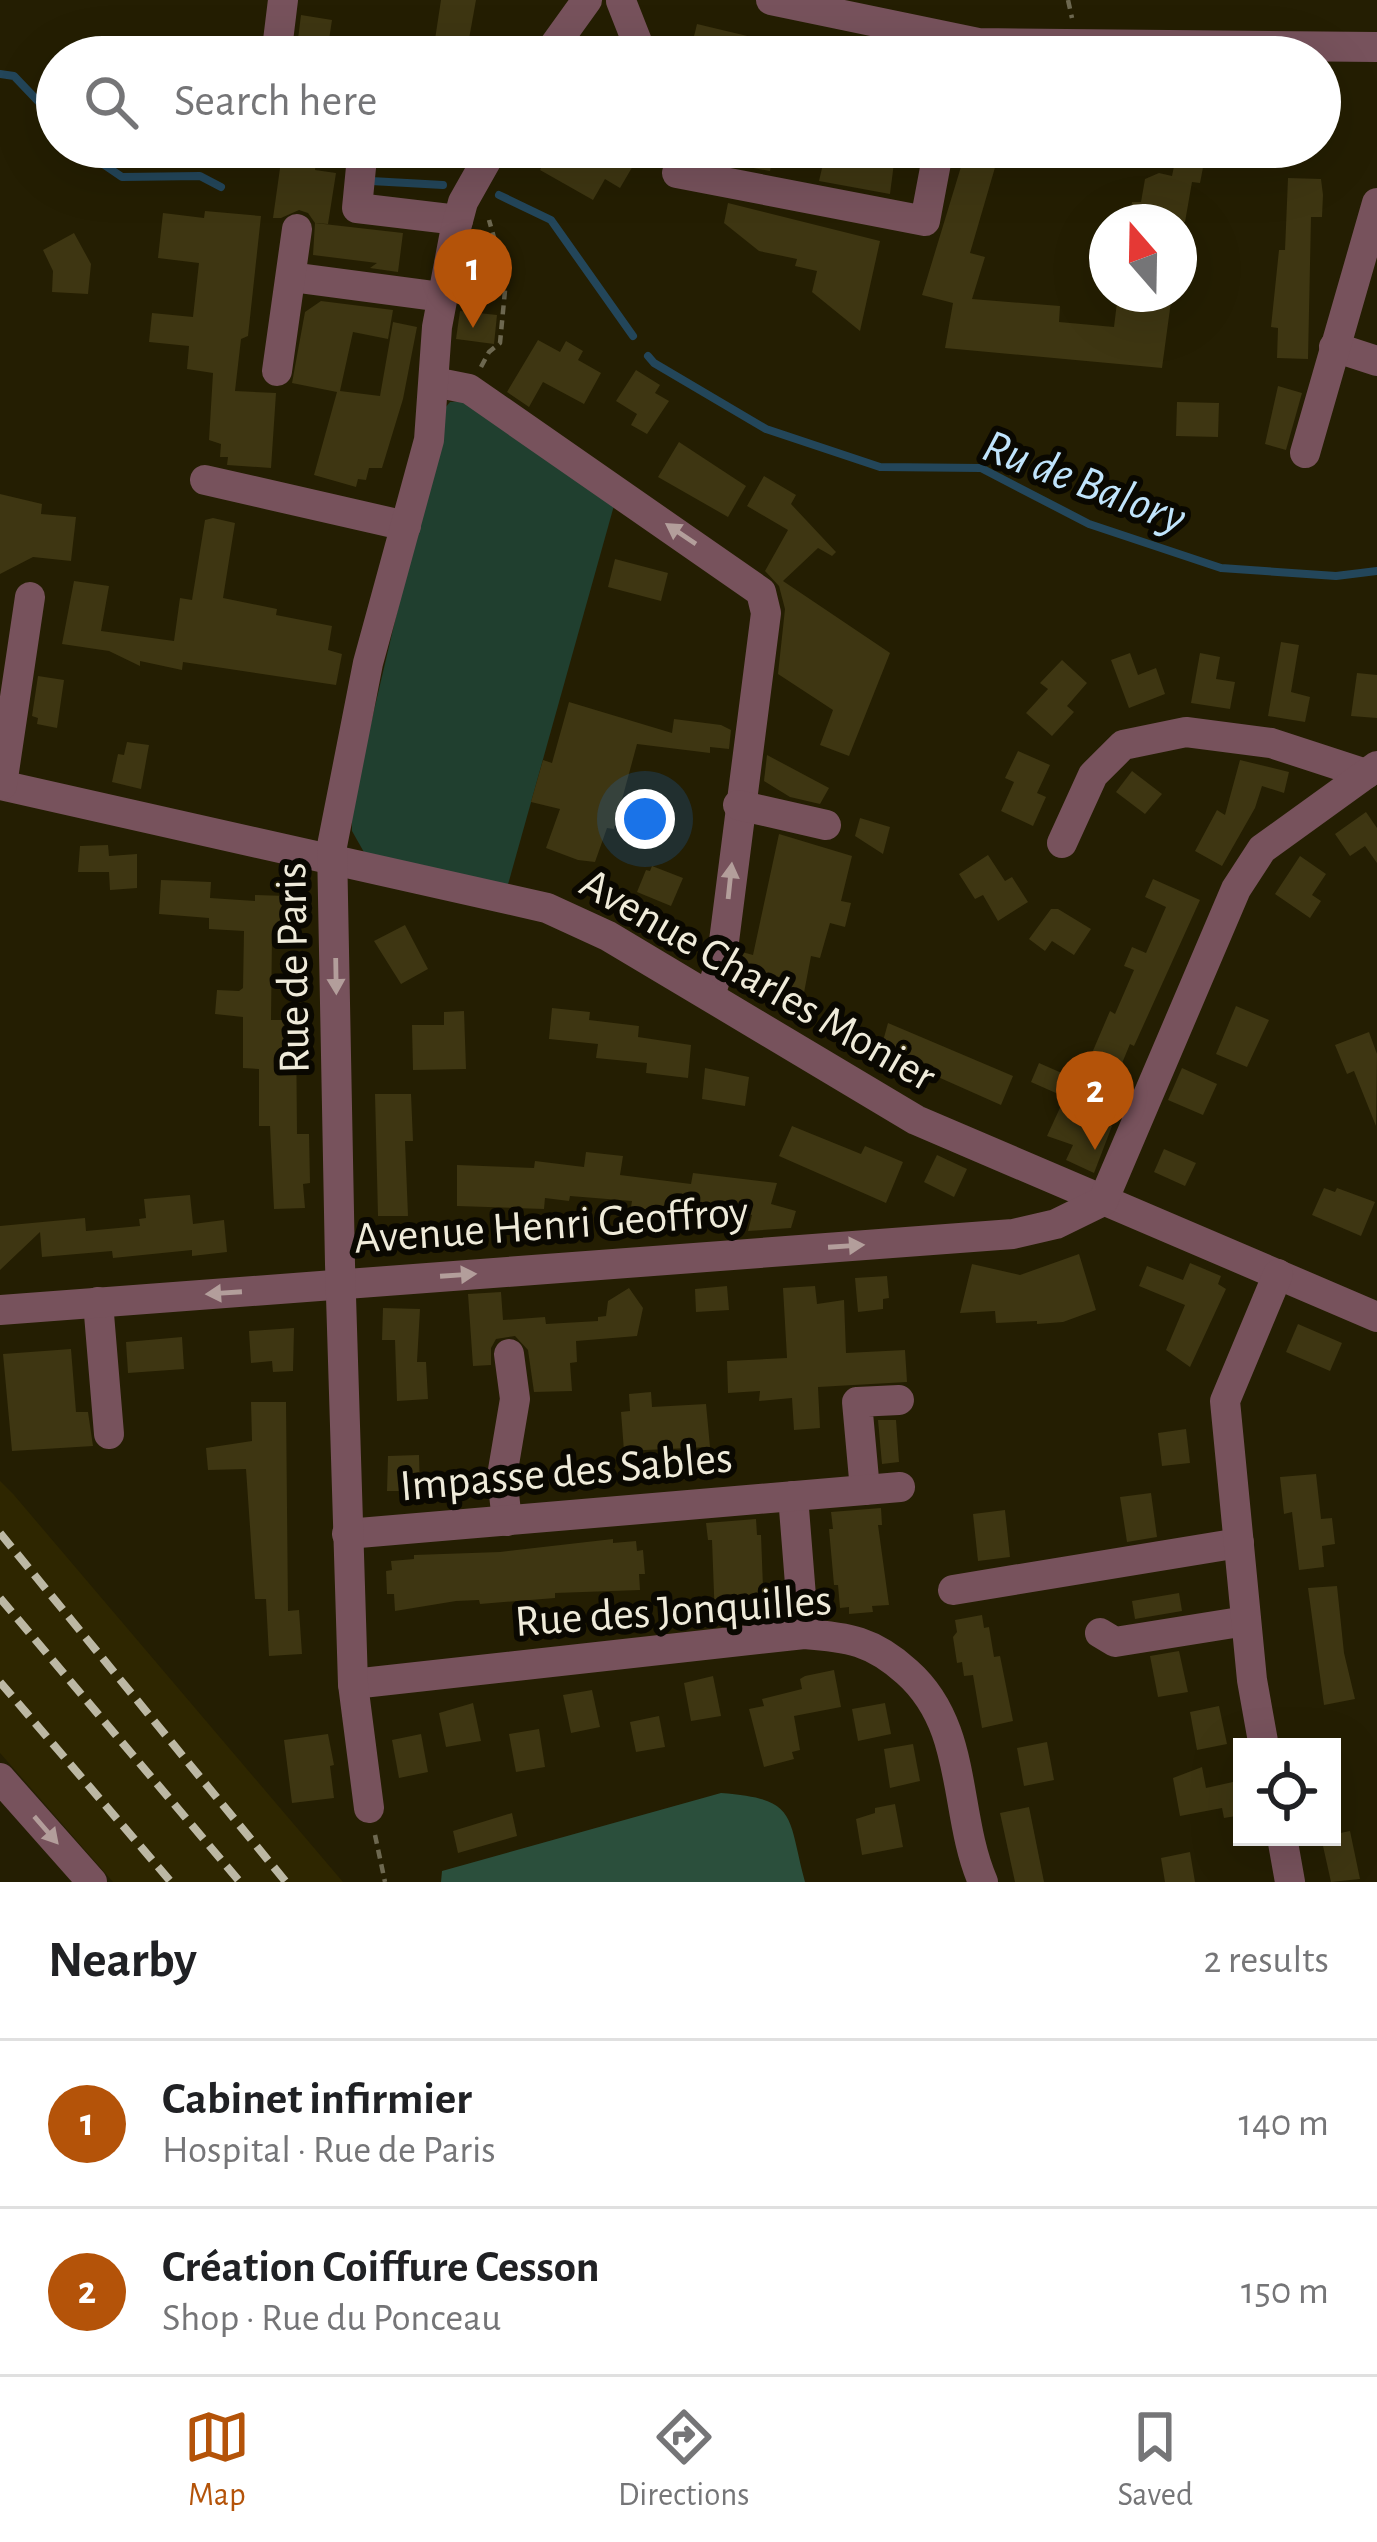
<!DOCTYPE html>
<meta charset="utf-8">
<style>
:root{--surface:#fff;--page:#f2f2f2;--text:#202124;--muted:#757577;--line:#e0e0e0;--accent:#b45309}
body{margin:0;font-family:"Alegreya Sans",sans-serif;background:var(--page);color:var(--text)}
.controls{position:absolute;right:36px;bottom:36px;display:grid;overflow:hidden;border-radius:0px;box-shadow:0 12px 48px #0002}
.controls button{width:108px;height:108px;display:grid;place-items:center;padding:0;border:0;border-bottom:3px solid var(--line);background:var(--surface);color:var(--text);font:60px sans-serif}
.compass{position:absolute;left:1089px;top:204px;width:108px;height:108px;border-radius:50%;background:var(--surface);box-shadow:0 12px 48px #0002;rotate:340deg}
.you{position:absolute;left:645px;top:819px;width:42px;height:42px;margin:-30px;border:9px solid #fff;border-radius:50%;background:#1a73e8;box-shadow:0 0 0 18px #1a73e833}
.badge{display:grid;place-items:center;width:78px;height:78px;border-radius:50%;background:var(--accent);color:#fff;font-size:39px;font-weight:700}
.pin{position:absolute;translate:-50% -99px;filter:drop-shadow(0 3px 6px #0008)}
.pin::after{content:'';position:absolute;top:63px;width:42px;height:36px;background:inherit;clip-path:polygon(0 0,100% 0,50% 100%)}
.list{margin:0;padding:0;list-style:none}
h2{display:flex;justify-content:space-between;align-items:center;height:156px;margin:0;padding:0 48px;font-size:51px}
h2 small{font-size:39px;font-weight:400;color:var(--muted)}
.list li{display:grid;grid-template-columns:78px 1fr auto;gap:36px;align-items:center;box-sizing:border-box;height:168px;padding:0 48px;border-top:3px solid var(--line)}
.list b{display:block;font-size:45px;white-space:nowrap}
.list p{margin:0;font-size:39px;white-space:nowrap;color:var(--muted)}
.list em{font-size:39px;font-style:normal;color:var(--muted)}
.icon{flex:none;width:66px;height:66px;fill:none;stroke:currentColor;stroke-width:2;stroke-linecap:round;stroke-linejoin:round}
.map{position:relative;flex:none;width:1377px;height:1882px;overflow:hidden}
.search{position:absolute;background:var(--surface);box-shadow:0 12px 48px #0002;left:36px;right:36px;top:36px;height:132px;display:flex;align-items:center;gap:30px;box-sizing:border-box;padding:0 42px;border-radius:66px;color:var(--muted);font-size:45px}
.sheet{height:492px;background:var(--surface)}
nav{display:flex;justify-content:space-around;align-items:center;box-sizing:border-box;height:168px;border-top:3px solid var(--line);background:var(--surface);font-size:33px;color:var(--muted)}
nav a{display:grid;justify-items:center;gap:6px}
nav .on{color:var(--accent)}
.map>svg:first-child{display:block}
.built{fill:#2e2600}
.green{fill:#203f2f}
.forest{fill:#2b4f3c}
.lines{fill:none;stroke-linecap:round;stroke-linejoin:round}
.stream{stroke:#23465a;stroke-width:8}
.building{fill:#3e3612}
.path{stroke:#6d6850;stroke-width:4.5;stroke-dasharray:9 6;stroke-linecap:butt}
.minor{stroke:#77525c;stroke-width:30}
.rail{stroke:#bcb8a4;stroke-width:8;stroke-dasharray:18 9;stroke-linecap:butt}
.oneway{fill:#b39e9b}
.labels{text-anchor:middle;stroke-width:12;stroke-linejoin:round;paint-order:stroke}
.street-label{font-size:45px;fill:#efebda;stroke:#0a0801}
.water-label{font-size:48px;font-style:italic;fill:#c0e4fc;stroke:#0a0801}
</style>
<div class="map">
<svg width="1377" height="1882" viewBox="0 0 1377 1882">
<rect width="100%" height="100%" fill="#241e02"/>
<path class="built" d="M0,1481L14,1495L343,1882H113L0,1753Z"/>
<path class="green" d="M463,401L615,502L507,888L365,854L352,831V804L445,408L450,402Z"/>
<path class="forest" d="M721,1793C798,1799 787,1814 805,1882H441L442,1871Z"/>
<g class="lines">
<g class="stream">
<path d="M0,74L14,76L57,121"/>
<path d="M78,147L122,177L200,176L221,187"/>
<path d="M371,181L443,185"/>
<path d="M499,195L551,220L633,336"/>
<path d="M648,356L654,363L766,429L880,467L981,468L1089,524L1221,568L1336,576L1377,571"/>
</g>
</g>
<g class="building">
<path d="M441,0H476L467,50L434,46Z"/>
<path d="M301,15L332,20L327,53L297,47Z"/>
<path d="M697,24L802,49L801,57H689Z"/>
<path d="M283,147H318L315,170L336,173L328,224L315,223L308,213L299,210L281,218H273Z"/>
<path d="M552,147H644L620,188L605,179L593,200L540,170Z"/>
<path d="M730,147H775L770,171L726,163Z"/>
<path d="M827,147H896L890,194L819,181Z"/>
<path d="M967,147H1001L970,253L985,257L972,299L1060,306L1059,322L1114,327L1118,294H1172L1162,368L945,348L953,303L922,295Z"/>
<path d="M1178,147H1207L1200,183L1192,182L1185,222H1129L1132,202H1141L1145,179L1159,173L1172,176Z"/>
<path d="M1288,178L1321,179L1323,195L1322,217H1311L1308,359L1277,358L1278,328L1271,327L1279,250H1285Z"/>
<path d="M728,203L880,241L860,331L812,292L817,271L795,266L797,259L759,251L724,223Z"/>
<path d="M205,211L261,216L248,336L241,339L235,391L276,393L271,468L227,465L228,457H220L221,444L209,440L213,373L187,369L189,346L149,342L152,313L193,317L199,263L158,258L163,213L204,218Z"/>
<path d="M315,223L403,233L398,272L370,268L377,263L313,255Z"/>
<path d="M74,233L91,264L88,294L52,292L53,271L43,250Z"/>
<path d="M321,301L393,310L388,339L353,332L340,391L380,396L393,322L417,327L403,399L382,468H369L366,480L358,479L356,487L314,475L337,392L292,383L305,312Z"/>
<path d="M460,311L497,315L494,344L456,339Z"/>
<path d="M538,340L560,352L566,341L583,351L578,360L601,373L584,404L543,382L529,407L507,392Z"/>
<path d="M636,370L660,385L655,393L669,401L647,434L631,425L637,414L616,401Z"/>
<path d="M1278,386L1302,393L1286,450L1265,444Z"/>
<path d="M1177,402L1219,403L1218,437L1176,436Z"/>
<path d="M679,442L746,486L728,517L658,477Z"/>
<path d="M764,476L796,495L791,504L836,552L832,556L818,548L783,581L890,653L849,756L820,745L833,710L778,674L785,609L779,586L765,571L788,530L747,506Z"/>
<path d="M0,494L42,504L41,514L76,517L71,561L33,557L0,574Z"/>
<path d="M213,518L235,523L223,598L277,609L276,615L332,626L328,650L342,654L336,685L183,662L182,670L140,661V666L109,651L62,644L74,581L109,586L101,631L174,641L180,598L192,600L205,520Z"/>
<path d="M615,559L668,573L661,601L608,587Z"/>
<path d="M1281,642L1299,645L1291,692L1310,697L1305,722L1268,716Z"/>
<path d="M1130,653L1138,675L1156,668L1165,694L1129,708L1111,660Z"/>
<path d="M1200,653L1220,657L1216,679L1235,682L1230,709L1191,703Z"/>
<path d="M1062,660L1087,683L1067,706L1074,712L1052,736L1026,713L1048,689L1040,683Z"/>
<path d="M1357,673L1377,675V718L1351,716Z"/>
<path d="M38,676L64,680L57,728L37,724L38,718L32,716Z"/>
<path d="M569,702L672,733L674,719L721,725L731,730L729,749L710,747V753L637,744L614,829L607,828L595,862L578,860L546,848L560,809L531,802L543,760L552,763Z"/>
<path d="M127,742L149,745L141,789L112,782L118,754L124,755Z"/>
<path d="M1018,751L1050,765L1037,793L1046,797L1033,826L1001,811L1014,782L1005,778Z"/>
<path d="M767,755L829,788L820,804L790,797L764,781Z"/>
<path d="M1240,760L1289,772L1284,793L1262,786L1255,808L1222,866L1195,851L1217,810L1225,815Z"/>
<path d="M1132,771L1162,794L1145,814L1116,792Z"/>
<path d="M1366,812L1377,828V863L1365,846L1350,856L1335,834Z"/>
<path d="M860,818L890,827L883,854L855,836Z"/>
<path d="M779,834L852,856L841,901L851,903L845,927L830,923L820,958L811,956L803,998L736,979L742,952L753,955Z"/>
<path d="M108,845L109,856L137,854V888L110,890L109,872H78L80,846Z"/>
<path d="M988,855L1005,881L1012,877L1028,902L998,921L983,895L975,899L959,874Z"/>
<path d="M1300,856L1326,874L1312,895L1321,901L1310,918L1275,894Z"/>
<path d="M652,866L683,878L671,906L637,892L646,870L650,871Z"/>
<path d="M1153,879L1200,900L1134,1046L1130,1044L1113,1085L1105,1081L1088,1116L1112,1126L1094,1173L1066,1160L1073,1145L1047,1136L1065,1097L1031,1082L1039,1063L1080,1081L1110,1011L1115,1014L1134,970L1124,966L1132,947L1146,953L1166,907L1145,897Z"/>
<path d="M161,880L211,882L210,898L255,901V895L287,896L286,936L272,935L271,1020H296L297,1134H309L310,1183L303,1184L305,1208L274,1209L270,1126H259V1069L243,1068V1017L215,1014L217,990L239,991L243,988L244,931L209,929V918L159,914Z"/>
<path d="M1051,909H1058L1091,929L1074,955L1052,941L1045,951L1029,939Z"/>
<path d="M405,925L428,969L401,984L374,941Z"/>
<path d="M1236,1006L1269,1020L1247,1067L1216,1054Z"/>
<path d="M552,1008L590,1012L589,1020L639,1026L638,1037L691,1045L688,1078L646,1073L647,1063L596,1058L598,1044L549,1039Z"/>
<path d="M464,1011L466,1069L413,1070L412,1025H444V1012Z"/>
<path d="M888,1023L1013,1076L1001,1105L920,1069L922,1064L880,1052Z"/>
<path d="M1369,1032L1377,1054L1376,1126L1354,1071L1347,1074L1335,1045Z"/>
<path d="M705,1068L749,1077L745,1106L702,1099Z"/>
<path d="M1182,1068L1217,1084L1203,1115L1168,1100Z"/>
<path d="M375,1094H411L413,1141H405L408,1216H378Z"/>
<path d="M792,1126L861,1154L865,1146L903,1162L886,1203L779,1156Z"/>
<path d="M1164,1149L1196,1163L1185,1186L1154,1172Z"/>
<path d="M586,1152L623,1156L620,1175L691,1184L693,1173L777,1183L771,1204L796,1211L791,1228L748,1231L752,1215L678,1203L677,1212H663L631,1207L632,1201L570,1196L569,1201L545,1198L544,1209L457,1206V1165L534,1168L535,1161L584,1167Z"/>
<path d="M937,1155L967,1169L954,1197L924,1182Z"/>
<path d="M1324,1188L1335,1192L1337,1188L1375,1202L1361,1236L1312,1215Z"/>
<path d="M190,1195L193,1224L224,1220L227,1252L192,1256V1250L113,1258L112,1251L42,1257L40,1232L0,1270V1226L85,1218L86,1231L140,1226L139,1219L146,1218L144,1199Z"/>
<path d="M1079,1254L1096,1310L1063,1322L1037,1324V1321L996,1323L995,1311L960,1313L972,1264L1020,1275Z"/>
<path d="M1190,1263L1221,1276L1218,1284L1226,1289L1190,1367L1166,1350L1185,1305L1139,1286L1147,1266L1183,1280Z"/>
<path d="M887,1276L889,1298L883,1299V1309L858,1312L855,1278Z"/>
<path d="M727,1286L729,1310L696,1312L695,1289Z"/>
<path d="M815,1286L817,1304L844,1300L846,1353L905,1350L907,1382L818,1387L820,1428L794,1430L792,1398L759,1401L760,1391L728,1393L727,1361L787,1358L783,1288Z"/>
<path d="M629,1288L643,1308L637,1336L576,1341L577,1362L570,1363L572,1391L534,1392L528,1350L515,1336L496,1339L491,1348V1365L473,1366L468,1294L501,1292L503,1320L545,1317L546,1324L598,1321V1317L606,1316L608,1301Z"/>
<path d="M383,1308L420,1309L417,1362H426L428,1399L397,1401L395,1340H382Z"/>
<path d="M1298,1324L1342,1343L1330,1371L1286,1352Z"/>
<path d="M294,1328L293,1371L273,1372L272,1361L251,1363L249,1331Z"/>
<path d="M182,1337L184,1369L128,1373L126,1342Z"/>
<path d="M71,1349L76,1412H88L93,1446L12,1451L3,1354Z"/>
<path d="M651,1392L652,1407L706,1404L710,1447L624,1451L621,1412L630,1411L629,1394Z"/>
<path d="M251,1402H286L288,1611L299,1610L302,1654L269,1656L266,1599H255L246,1469L208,1470L206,1448L252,1441Z"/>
<path d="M878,1420H896L899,1462L882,1464Z"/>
<path d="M1186,1429L1190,1463L1162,1466L1158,1433Z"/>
<path d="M419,1455L420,1491H387L388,1456Z"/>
<path d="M1316,1474L1321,1519L1332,1518L1335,1544L1322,1546L1324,1567L1299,1570L1292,1512L1284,1514L1280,1477Z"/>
<path d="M1151,1493L1157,1537L1127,1542L1120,1497Z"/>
<path d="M881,1508L882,1525H878L889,1605L872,1606L873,1612L849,1614V1607L840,1608L838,1585H834L829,1529H833L831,1512Z"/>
<path d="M1005,1510L1010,1557L978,1561L973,1514Z"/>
<path d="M756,1519L757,1535H761L764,1614L755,1616V1620L732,1622V1618L715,1620L712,1540H708L706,1523Z"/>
<path d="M613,1539V1543L636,1541L637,1551L643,1550L645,1574H639L640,1590L555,1593V1598L480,1604L479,1600L456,1601L395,1611L394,1594H387L386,1571L392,1570L391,1561L414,1559V1555L500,1552Z"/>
<path d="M1337,1586L1344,1653L1355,1699L1324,1705L1308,1588Z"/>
<path d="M1179,1593L1182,1611L1135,1619L1132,1601Z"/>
<path d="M982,1615L984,1628L989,1627L994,1657L1000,1656L1013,1721L982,1728L973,1675L964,1676L962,1662L957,1663L953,1637L957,1632L955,1620Z"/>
<path d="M1179,1651L1188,1692L1158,1697L1150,1656Z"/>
<path d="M834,1670L841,1707L794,1716L800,1750L792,1752L794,1759L764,1767L749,1709L764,1706L762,1699L802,1689L800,1679L805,1676Z"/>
<path d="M713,1676L721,1716L691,1721L684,1683Z"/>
<path d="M592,1690L600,1727L571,1733L563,1695Z"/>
<path d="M473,1703L481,1741L446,1747L439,1713Z"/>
<path d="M885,1703L891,1734L858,1741L852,1709Z"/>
<path d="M1219,1706L1227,1744L1197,1750L1190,1712Z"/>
<path d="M659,1716L665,1747L636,1752L630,1722Z"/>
<path d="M539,1729L545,1767L516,1772L509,1734Z"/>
<path d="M328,1734L334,1765L330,1766L334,1798L292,1803L284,1740Z"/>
<path d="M421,1734L428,1772L399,1778L392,1740Z"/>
<path d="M1047,1742L1054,1780L1024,1786L1017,1748Z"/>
<path d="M913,1744L920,1781L890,1788L884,1749Z"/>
<path d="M1202,1767L1206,1788L1242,1780V1815L1224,1818L1222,1808L1180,1816L1173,1778Z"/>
<path d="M895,1804L903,1847L862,1855L856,1819L875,1813V1808Z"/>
<path d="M1029,1807L1044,1882H1015L1000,1813Z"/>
<path d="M512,1813L517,1836L458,1853L453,1831Z"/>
<path d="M1350,1831L1360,1879L1331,1882L1321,1837Z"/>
<path d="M1190,1852L1195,1882H1165L1161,1858Z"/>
</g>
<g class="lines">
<g class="path">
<path d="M1068,0L1072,18"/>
<path d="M481,367L489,352L500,343L506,280L489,220"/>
<path d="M375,1835L385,1882"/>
</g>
<g class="minor">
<path d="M771,0L978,43L1377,47"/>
<path d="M621,1L643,57"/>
<path d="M276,57L283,0"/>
<path d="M372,57L373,53"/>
<path d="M546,57L587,0"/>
<path d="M363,147L357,208L458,220"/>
<path d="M677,173L925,221L939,147"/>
<path d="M291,277L442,297"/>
<path d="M1334,347L1377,361"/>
<path d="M277,371L297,229"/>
<path d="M434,382L469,389L761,592L766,613L722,957L710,996"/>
<path d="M1305,453L1377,203"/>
<path d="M205,480L406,526"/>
<path d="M0,785L547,908L608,936L916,1120L1377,1317"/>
<path d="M2,785L30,597"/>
<path d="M738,805L826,825"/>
<path d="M1062,843L1093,775L1123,745L1186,732L1271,743L1366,774"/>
<path d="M98,1302L109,1434"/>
<path d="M0,1310L1013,1234L1056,1224L1103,1201L1236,889L1262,849L1377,766"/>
<path d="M865,1490L857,1402L899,1400"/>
<path d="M793,1496L804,1634"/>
<path d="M507,1521L502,1476L515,1399L509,1354"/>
<path d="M347,1534L900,1487"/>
<path d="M953,1590L1239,1543"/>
<path d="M1100,1633L1115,1642L1246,1621"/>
<path d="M353,1684L804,1634C848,1637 873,1641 907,1672C969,1727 953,1813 983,1882"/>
<path d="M1264,1747L1252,1680L1225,1401L1278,1274"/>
<path d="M0,1778L92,1882"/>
<path d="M369,1808L353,1684L340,1264L332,846L368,663L429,440L437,327L455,232L463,202L494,147"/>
<path d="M1282,1837L1290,1882"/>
</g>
<g class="rail">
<path d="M0,1533L286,1882"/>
<path d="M0,1598L240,1882"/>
<path d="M0,1682L171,1882"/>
</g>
</g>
<defs><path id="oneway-solid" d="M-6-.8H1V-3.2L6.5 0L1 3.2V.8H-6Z" transform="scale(3)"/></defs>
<g class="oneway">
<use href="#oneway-solid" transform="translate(681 534) rotate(-146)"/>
<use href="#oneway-solid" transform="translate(730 881) rotate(-84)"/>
<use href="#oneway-solid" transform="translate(336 976) rotate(89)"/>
<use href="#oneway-solid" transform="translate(846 1246) rotate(-4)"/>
<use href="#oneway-solid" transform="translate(458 1275) rotate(-4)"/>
<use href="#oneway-solid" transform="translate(224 1293) rotate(176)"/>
<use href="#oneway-solid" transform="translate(46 1830) rotate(49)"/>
</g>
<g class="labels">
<g class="street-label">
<text transform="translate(291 968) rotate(-91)" y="16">Rue de Paris</text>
<text transform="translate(759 978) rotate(30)" y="16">Avenue Charles Monier</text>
<text transform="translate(551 1223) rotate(-4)" y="16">Avenue Henri Geoffroy</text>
<text transform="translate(566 1470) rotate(-5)" y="16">Impasse des Sables</text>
<text transform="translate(673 1609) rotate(-4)" y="16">Rue des Jonquilles</text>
</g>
<g class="water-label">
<text transform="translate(1085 480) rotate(21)" y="17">Ru de Balory</text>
</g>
</g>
</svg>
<div class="controls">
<button><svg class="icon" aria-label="locate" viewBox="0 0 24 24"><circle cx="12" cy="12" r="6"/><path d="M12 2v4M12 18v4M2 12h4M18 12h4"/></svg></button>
</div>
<svg class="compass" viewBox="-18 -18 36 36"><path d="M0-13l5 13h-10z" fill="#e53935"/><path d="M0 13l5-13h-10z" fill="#757577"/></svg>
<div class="you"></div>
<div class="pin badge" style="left:473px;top:328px">1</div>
<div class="pin badge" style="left:1095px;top:1150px">2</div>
<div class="search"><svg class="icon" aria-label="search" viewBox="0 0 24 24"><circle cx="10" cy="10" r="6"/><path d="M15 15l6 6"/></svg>Search here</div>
</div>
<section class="sheet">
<h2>Nearby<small>2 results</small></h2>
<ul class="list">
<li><span class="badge">1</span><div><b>Cabinet infirmier</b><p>Hospital · Rue de Paris</p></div><em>140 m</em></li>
<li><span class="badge">2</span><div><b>Création Coiffure Cesson</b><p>Shop · Rue du Ponceau</p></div><em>150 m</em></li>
</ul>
</section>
<nav>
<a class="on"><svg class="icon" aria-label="map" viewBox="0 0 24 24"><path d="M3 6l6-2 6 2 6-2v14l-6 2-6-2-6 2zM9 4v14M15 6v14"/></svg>Map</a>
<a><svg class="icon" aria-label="directions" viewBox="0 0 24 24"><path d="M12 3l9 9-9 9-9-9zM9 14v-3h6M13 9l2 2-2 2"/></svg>Directions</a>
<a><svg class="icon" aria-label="saved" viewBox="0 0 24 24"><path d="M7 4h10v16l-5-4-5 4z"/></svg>Saved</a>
</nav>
